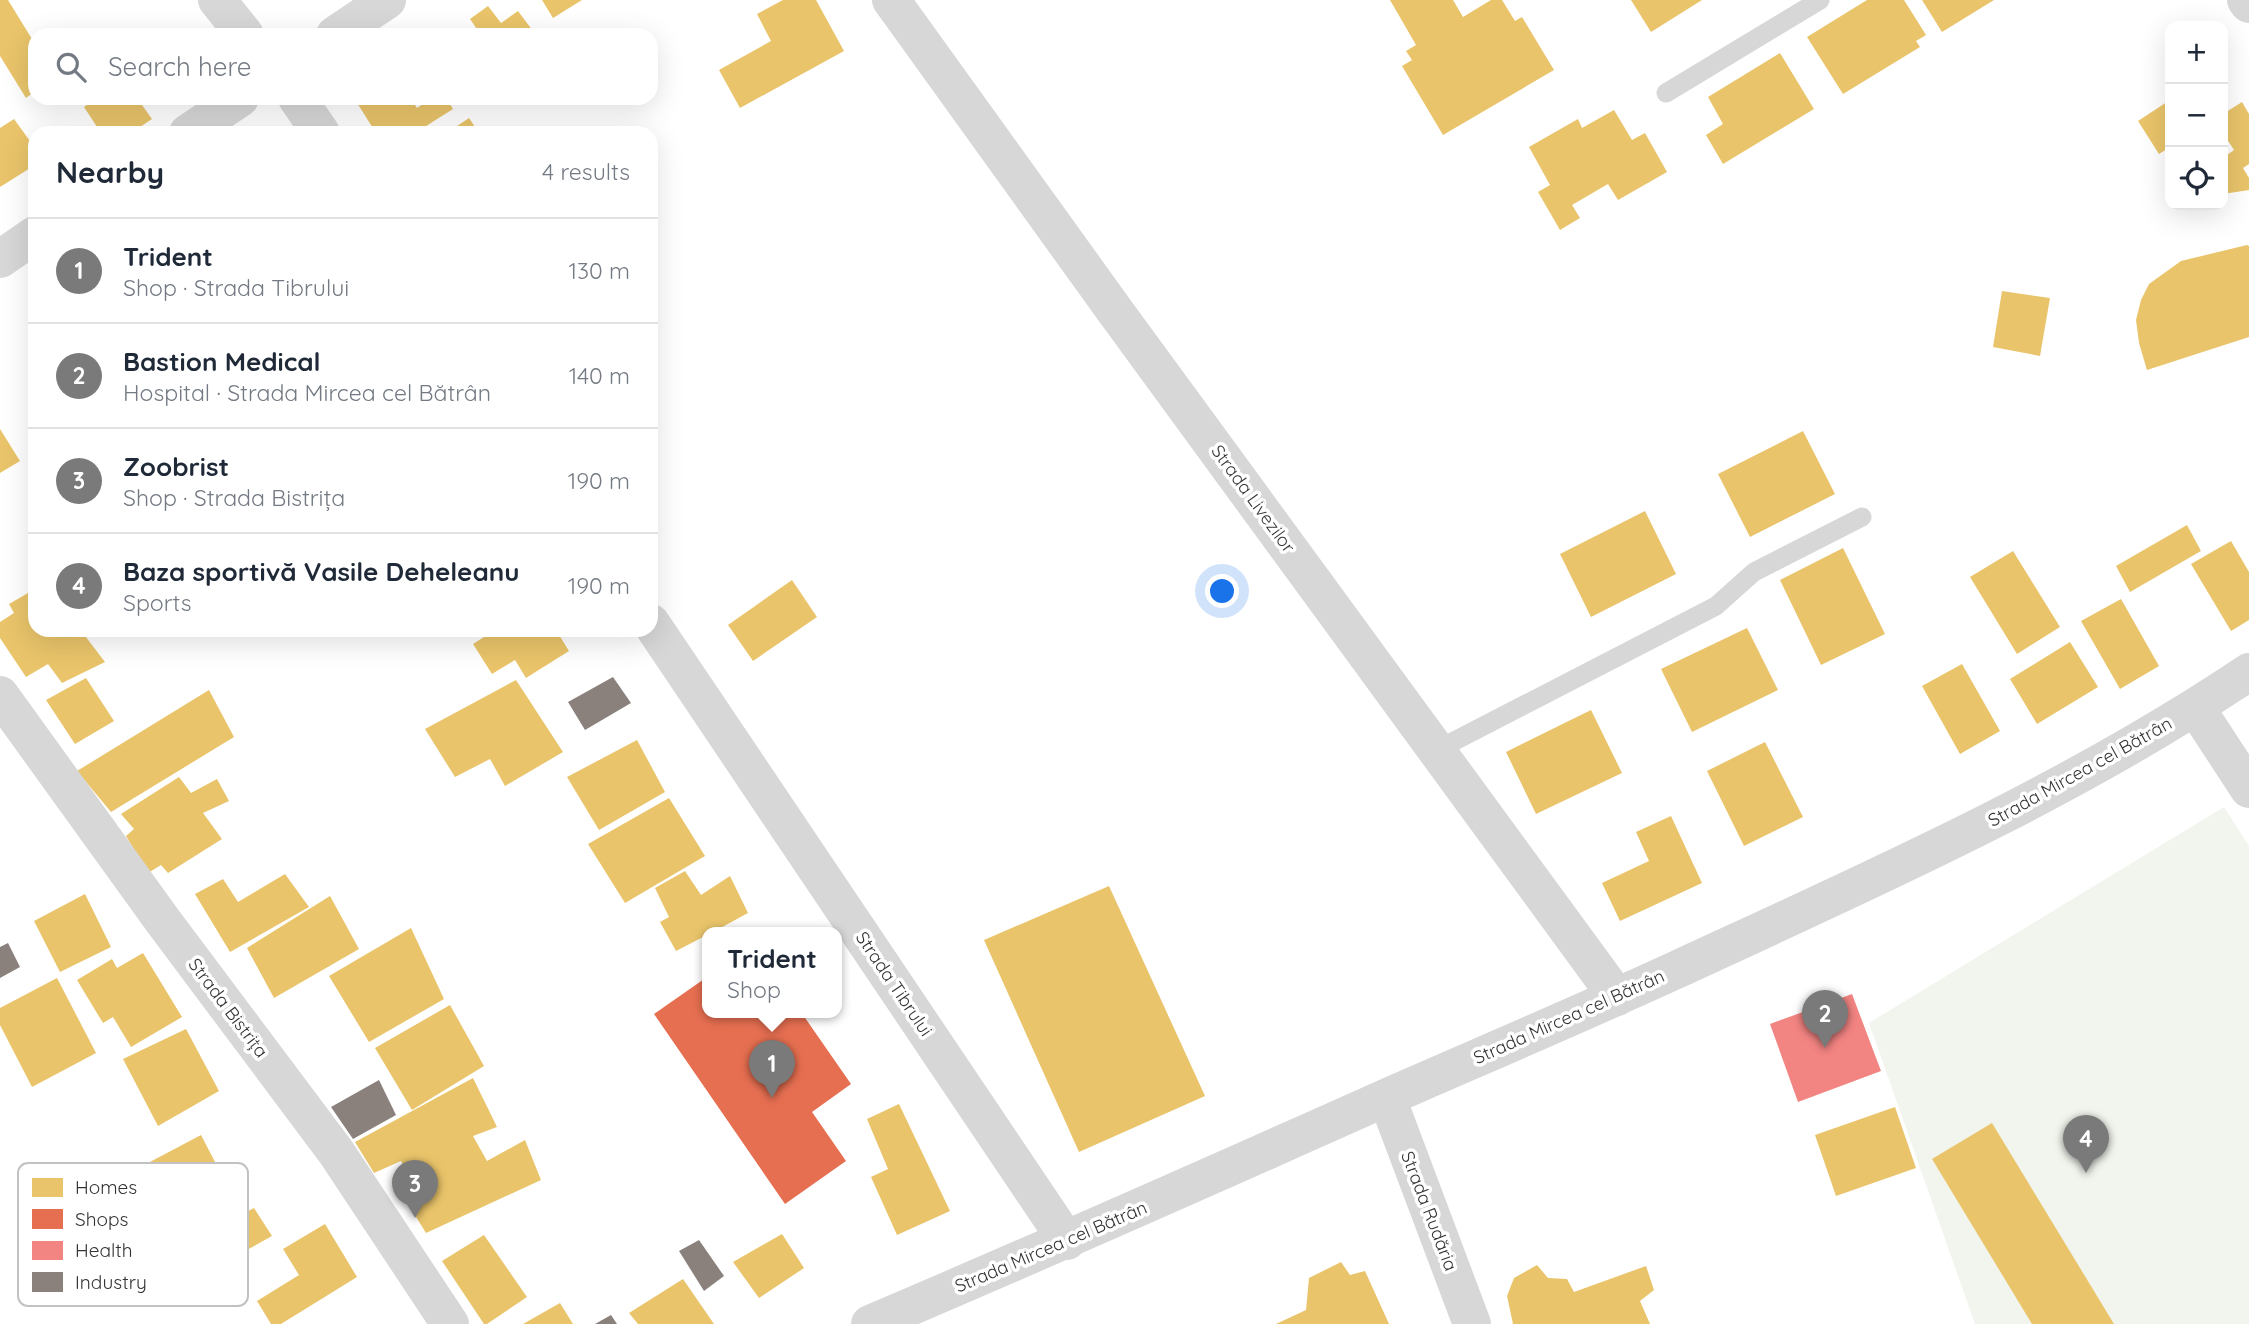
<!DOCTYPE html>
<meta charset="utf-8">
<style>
:root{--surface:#fff;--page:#f2f2f3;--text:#1f2937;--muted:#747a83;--line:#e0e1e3;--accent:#7a7a7a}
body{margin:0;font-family:Quicksand,sans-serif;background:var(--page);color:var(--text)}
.controls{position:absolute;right:21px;top:21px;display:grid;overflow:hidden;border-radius:14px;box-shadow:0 7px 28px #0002}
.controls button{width:63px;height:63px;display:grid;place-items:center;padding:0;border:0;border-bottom:2px solid var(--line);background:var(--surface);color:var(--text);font:35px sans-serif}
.you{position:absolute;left:1223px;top:592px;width:24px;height:24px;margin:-18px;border:5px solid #fff;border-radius:50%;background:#1a73e8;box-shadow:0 0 0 10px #1a73e833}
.badge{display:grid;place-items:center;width:46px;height:46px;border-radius:50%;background:var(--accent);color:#fff;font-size:23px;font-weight:700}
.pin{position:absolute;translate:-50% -58px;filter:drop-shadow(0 2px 4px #0008)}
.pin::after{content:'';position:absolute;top:37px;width:24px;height:21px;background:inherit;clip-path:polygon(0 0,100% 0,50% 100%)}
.popup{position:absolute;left:702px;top:927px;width:140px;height:91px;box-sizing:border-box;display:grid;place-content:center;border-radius:14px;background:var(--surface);filter:drop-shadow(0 2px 5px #0005);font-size:23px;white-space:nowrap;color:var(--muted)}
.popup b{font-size:26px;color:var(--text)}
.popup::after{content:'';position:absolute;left:50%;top:100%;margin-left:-14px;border:14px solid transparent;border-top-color:var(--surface)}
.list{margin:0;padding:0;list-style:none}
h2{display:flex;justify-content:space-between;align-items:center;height:91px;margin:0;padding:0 28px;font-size:30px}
h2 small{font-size:23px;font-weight:400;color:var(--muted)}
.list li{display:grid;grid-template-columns:46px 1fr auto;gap:21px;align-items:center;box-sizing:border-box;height:105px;padding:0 28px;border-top:2px solid var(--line)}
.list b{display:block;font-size:26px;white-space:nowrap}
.list p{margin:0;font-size:23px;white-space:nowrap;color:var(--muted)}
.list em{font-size:23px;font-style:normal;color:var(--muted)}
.icon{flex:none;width:38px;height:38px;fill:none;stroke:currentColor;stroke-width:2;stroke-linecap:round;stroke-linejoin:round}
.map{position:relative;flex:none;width:2249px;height:1324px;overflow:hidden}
.search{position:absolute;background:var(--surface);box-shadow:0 7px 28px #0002;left:28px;top:28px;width:630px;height:77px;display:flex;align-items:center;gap:18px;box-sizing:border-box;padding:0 24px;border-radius:21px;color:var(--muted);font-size:26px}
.panel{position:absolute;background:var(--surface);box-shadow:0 7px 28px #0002;left:28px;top:126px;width:630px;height:511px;border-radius:21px}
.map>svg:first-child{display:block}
.green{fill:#f1f5ed}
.homes{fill:#e9c46a}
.shops{fill:#e76f51}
.health{fill:#f28482}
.industry{fill:#8a817c}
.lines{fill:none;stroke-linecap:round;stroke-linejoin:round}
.lane{stroke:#d7d7d7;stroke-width:19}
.street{stroke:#d7d7d7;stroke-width:38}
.labels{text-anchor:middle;stroke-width:7;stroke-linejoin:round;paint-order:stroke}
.street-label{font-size:18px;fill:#333;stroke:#fff}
.key{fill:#fff;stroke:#c2c2c2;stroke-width:2}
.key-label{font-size:19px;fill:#333}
</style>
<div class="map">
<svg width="2249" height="1324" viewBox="0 0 2249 1324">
<rect width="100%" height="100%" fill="#fff"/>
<path class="green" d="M2224,807L2249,846V1324H1975L1869,1023Z"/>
<g class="homes">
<path d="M0,0H8L35,44V91L26,98L0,56Z"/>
<path d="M542,0H582L553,18Z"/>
<path d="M783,0H816L844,51L740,108L719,70L771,41L757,14Z"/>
<path d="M1390,0H1453L1463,17L1491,0H1502L1515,21L1522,17L1554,70L1443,135L1402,66L1412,60L1406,51L1416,45Z"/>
<path d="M1631,0H1702L1651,32Z"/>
<path d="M1867,0H1904L1926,35L1916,41L1920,47L1843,94L1807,37Z"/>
<path d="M1922,0H1994L1942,32Z"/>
<path d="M488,6L501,23L518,11L536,35H481L470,19Z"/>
<path d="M1780,53L1814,109L1723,164L1706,135L1723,124L1708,97Z"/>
<path d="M97,98H137L152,119L131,133H101L84,107Z"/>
<path d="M354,98H410L417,108L432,98H446L453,109L415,133H376Z"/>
<path d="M2170,100V147L2159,154L2138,121Z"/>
<path d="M2242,102L2249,114V164L2243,168L2249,178V190L2223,194V158L2234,150L2223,133V114Z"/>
<path d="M1614,110L1632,140L1645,133L1667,172L1618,200L1608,184L1572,205L1580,218L1560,230L1538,192L1550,185L1529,147L1578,119L1582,128Z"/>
<path d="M469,118L479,133H447Z"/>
<path d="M14,119L35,148V165L0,187V128Z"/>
<path d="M2247,245L2249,246V337L2147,370L2139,343L2136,320L2141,300L2149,284L2181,261Z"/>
<path d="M2002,291L2050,298L2040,356L1993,347Z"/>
<path d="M0,429L20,461L0,473Z"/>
<path d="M1803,431L1835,494L1750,537L1718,474Z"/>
<path d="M1645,511L1676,574L1591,617L1560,554Z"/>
<path d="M2187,525L2201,551L2130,592L2116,566Z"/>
<path d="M2231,541L2249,572V620L2231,631L2191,564Z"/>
<path d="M1843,548L1885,634L1821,665L1780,580Z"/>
<path d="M2013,551L2060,627L2017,654L1970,577Z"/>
<path d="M792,580L817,617L753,661L728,625Z"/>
<path d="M35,589V630H85L82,632L105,662L62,683L48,664L26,677L0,638V622L14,613L9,604Z"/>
<path d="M2121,599L2159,666L2120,689L2081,621Z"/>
<path d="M1747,628L1778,690L1692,732L1661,669Z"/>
<path d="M495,630H556L569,651L526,678L515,660L492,674L473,644Z"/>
<path d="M2070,642L2098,687L2037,724L2010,679Z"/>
<path d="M1962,664L2000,731L1960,754L1922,686Z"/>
<path d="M86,678L114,721L75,744L46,700Z"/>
<path d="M516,680L563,752L505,786L490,759L455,777L425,729Z"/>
<path d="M209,690L234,737L111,812L77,771Z"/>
<path d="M1591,710L1622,773L1536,814L1506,752Z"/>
<path d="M637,740L665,792L599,830L567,777Z"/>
<path d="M1765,742L1803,817L1744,846L1707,771Z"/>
<path d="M179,777L191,793L217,779L229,801L203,813L222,839L168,873L161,865L148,873L126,836L134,829L121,814Z"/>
<path d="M669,798L705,856L625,903L588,844Z"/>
<path d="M1671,816L1702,883L1620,921L1602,883L1649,861L1636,832Z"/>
<path d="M685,871L701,895L730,876L748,913L713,932H707V935L676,951L660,922L669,917L655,888Z"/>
<path d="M285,874L309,907L230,952L195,894L223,879L238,902Z"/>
<path d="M1109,886L1205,1096L1079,1152L984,940Z"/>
<path d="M85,894L111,947L60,972L34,921Z"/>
<path d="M330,896L359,949L274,998L247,948Z"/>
<path d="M411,928L444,999L369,1042L329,976Z"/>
<path d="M143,953L182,1017L131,1047L113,1017L103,1023L77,980L112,959L117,968Z"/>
<path d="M57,978L96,1053L32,1087L0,1025V1008Z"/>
<path d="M450,1005L484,1066L412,1110L375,1048Z"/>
<path d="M186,1029L219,1091L158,1126L123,1059Z"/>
<path d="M473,1078L497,1127L473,1136L487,1161L525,1140L541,1180L426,1233L392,1178L406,1170L401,1161L374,1173L355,1142Z"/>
<path d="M899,1104L950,1211L897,1235L871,1177L888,1169L867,1119Z"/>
<path d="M1895,1107L1916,1168L1836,1196L1815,1135Z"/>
<path d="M1992,1123L2114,1324H2032L1932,1159Z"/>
<path d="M201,1135L228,1187L158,1224L144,1199L162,1190L148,1163Z"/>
<path d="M128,1179L158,1233L123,1253L94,1197Z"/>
<path d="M254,1208L272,1236L199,1277L183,1246Z"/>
<path d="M325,1224L357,1277L281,1324H271L257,1301L299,1275L283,1249Z"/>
<path d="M104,1225L118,1252L77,1273L63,1243Z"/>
<path d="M782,1234L804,1268L759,1298L733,1262Z"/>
<path d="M484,1235L527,1297L487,1324H484L442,1261Z"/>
<path d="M1341,1262L1350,1275L1365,1271L1389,1324H1276L1306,1310L1309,1278Z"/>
<path d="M1537,1265L1548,1278L1567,1279L1574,1292L1646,1266L1654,1290L1640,1301L1650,1324H1513L1507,1296L1514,1278Z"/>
<path d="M683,1279L714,1324H638L629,1313Z"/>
<path d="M560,1303L573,1324H523Z"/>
</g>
<path class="shops" d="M707,977V1012H801L851,1084L812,1112L846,1161L785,1204L654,1014Z"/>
<path class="health" d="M1852,994L1881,1071L1798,1102L1770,1024Z"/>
<g class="industry">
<path d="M613,677L631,703L585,730L568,702Z"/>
<path d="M8,943L20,967L0,978V947Z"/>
<path d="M379,1080L396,1115L353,1139L331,1107Z"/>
<path d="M699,1240L724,1276L704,1291L679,1251Z"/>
<path d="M611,1315L617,1324H595Z"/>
</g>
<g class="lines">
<g class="lane">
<path d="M1666,93L1820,0"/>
<path d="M1437,750L1716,606L1754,572L1862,517"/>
</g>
<g class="street">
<path d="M217,0L245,35"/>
<path d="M891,0L1115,311L1617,997"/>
<path d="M2246,0L2249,4"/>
<path d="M335,35L387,0"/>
<path d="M297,98L321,133"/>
<path d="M188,133L240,98"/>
<path d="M0,259L35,235"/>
<path d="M651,623L1067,1241"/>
<path d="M0,695L163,921L336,1152L450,1324"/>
<path d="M2196,708L2249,789"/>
<path d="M1387,1098L1472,1324"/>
<path d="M870,1324C1042,1251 1213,1175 1383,1099C1481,1056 1580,1014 1678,969C1873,879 2070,792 2249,672"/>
</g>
</g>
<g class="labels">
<g class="street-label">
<text transform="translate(1253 499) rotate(54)" y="6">Strada Livezilor</text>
<text transform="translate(2080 772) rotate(-29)" y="6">Strada Mircea cel Bătrân</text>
<text transform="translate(894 984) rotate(56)" y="6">Strada Tibrului</text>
<text transform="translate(228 1008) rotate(53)" y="6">Strada Bistrița</text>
<text transform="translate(1569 1017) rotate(-24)" y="6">Strada Mircea cel Bătrân</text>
<text transform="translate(1429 1211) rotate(69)" y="6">Strada Rudăria</text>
<text transform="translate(1051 1247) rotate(-23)" y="6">Strada Mircea cel Bătrân</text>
</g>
</g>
<rect x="18" y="1163" width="230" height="143" rx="10" class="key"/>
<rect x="32" y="1178" width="31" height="19" fill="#e9c46a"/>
<rect x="32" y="1209" width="31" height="20" fill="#e76f51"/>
<rect x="32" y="1241" width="31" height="19" fill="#f28482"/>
<rect x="32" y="1272" width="31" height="20" fill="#8a817c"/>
<g class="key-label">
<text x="75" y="1194">Homes</text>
<text x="75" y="1226">Shops</text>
<text x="75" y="1257">Health</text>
<text x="75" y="1289">Industry</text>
</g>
</svg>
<div class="controls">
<button>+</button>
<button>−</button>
<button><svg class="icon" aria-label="locate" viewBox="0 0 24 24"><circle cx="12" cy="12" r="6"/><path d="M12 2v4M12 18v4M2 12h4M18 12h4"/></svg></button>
</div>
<div class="you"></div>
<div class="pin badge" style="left:772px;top:1098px">1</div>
<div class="popup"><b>Trident</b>Shop</div>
<div class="pin badge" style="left:1825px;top:1048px">2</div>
<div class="pin badge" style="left:415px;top:1218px">3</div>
<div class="pin badge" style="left:2086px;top:1173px">4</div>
<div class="search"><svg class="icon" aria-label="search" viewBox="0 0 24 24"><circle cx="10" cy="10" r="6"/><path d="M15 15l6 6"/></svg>Search here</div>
<section class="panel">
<h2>Nearby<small>4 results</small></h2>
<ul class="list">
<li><span class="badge">1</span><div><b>Trident</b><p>Shop · Strada Tibrului</p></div><em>130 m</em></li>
<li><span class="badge">2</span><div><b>Bastion Medical</b><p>Hospital · Strada Mircea cel Bătrân</p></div><em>140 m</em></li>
<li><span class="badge">3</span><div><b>Zoobrist</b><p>Shop · Strada Bistrița</p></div><em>190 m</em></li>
<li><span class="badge">4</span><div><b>Baza sportivă Vasile Deheleanu</b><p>Sports</p></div><em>190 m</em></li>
</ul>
</section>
</div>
